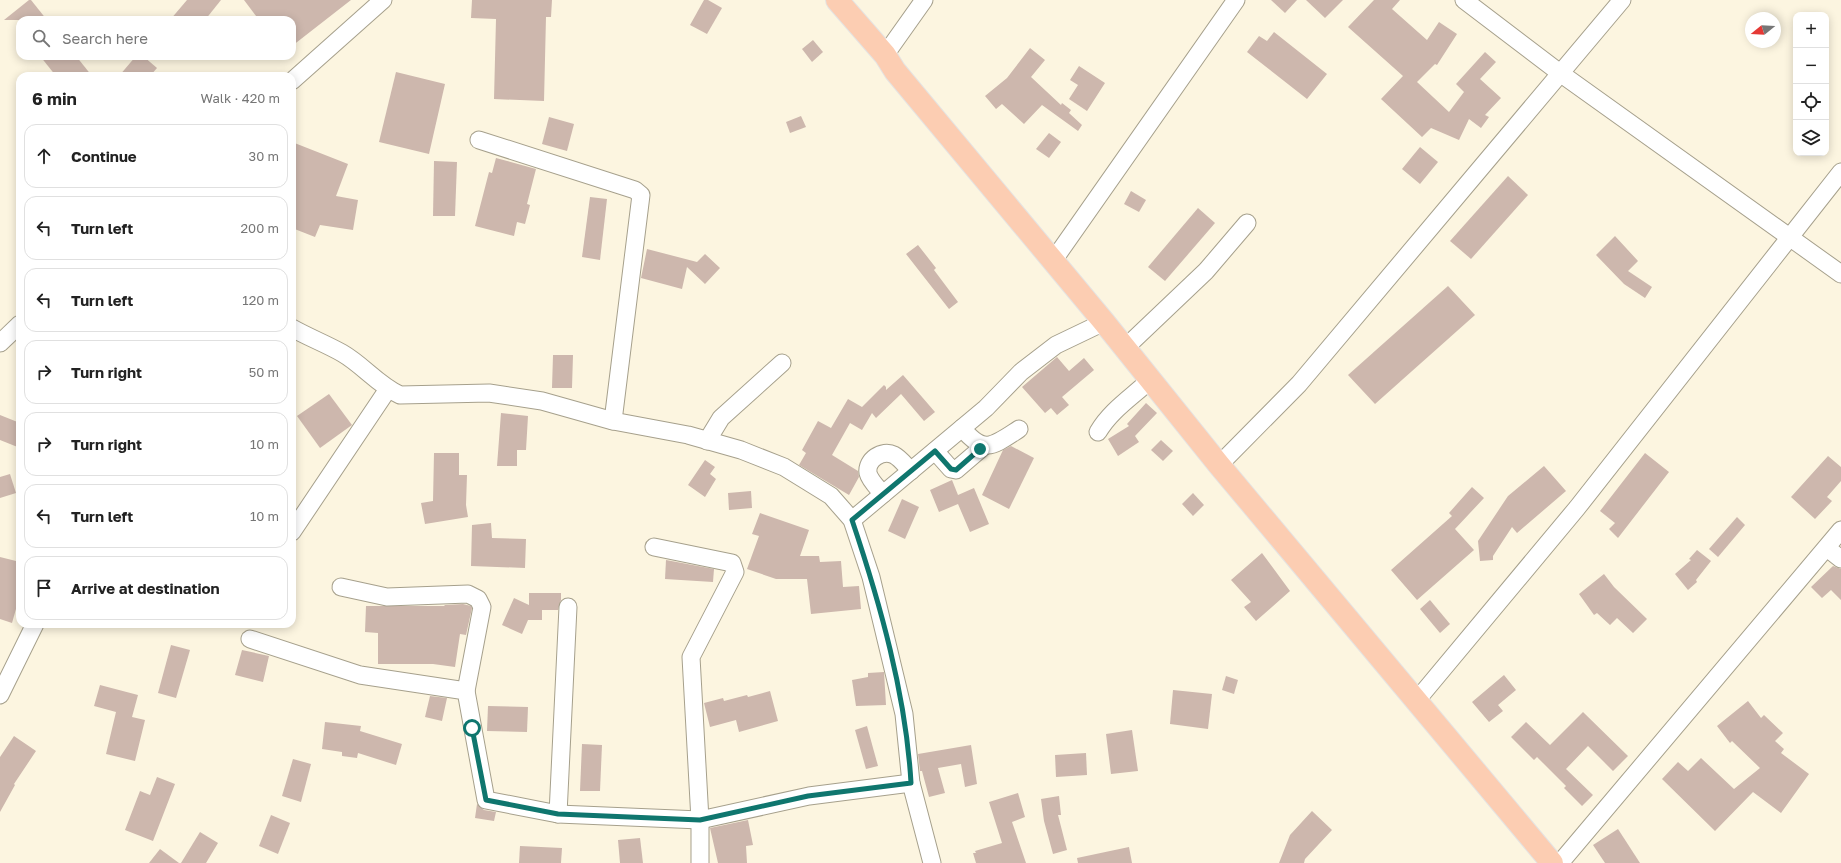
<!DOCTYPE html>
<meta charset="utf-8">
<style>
:root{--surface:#fff;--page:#f2f2f2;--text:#222;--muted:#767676;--line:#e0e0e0}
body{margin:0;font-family:"Golos Text",sans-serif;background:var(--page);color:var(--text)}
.controls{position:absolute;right:12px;top:12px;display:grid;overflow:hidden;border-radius:8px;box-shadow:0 2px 10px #0003}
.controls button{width:36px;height:36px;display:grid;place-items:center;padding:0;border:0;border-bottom:1px solid var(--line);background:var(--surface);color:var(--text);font:20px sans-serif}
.compass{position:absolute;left:1745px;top:12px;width:36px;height:36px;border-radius:50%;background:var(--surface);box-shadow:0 2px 10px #0003;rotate:252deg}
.stop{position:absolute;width:12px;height:12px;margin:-9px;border:3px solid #0f766e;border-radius:50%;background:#fff}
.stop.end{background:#0f766e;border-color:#fff;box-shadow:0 1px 4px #0008}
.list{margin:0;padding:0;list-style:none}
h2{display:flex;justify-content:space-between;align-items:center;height:52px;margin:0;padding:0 16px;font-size:17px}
h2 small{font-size:13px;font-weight:400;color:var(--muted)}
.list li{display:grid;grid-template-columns:26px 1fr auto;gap:12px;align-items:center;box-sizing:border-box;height:64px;margin:0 8px 8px;padding:0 8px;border:1px solid var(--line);border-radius:12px}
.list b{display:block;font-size:15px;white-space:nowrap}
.list em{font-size:13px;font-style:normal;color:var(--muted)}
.icon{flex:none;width:22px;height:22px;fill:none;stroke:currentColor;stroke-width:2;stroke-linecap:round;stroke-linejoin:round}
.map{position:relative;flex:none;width:1841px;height:863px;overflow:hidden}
.search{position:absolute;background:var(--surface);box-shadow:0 2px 10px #0003;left:16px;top:16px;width:280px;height:44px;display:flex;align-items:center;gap:10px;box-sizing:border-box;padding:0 14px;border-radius:12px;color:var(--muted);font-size:15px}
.panel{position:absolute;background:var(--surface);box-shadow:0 2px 10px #0003;left:16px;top:72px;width:280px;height:556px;border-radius:12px}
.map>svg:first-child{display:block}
.building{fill:#cdb7ad}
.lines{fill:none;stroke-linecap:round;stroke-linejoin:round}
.minor-casing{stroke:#a6a08c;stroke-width:19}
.major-casing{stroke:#e4e3e2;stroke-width:24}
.minor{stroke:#fff;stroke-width:17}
.major{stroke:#fccdb2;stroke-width:22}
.route{stroke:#0f766e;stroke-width:5}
</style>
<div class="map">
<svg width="1841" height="863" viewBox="0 0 1841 863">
<rect width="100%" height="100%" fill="#fcf5e0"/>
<g class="building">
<path d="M29,0H31L47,20H4Z"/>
<path d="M187,0H221L205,20H170Z"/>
<path d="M244,0H351L292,46V20H259Z"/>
<path d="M472,0H552L551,17H546L544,101L494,99L496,19L471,18Z"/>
<path d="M704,0H708L722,8L707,34L690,25Z"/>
<path d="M1271,0H1297L1285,13Z"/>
<path d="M1306,0H1343L1325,18Z"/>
<path d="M1374,0H1400L1392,9L1427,40L1439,22L1457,34L1437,65L1435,64L1417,82L1449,112L1464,92L1456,84L1485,52L1496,62L1480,79L1501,98L1485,115L1489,117L1481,128L1469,119L1459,140L1431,128L1422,137L1381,99L1403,76L1348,27Z"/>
<path d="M1274,32L1327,74L1307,99L1247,52L1259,36L1267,41Z"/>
<path d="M813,40L823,52L812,62L802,49Z"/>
<path d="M1030,48L1045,60L1031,77L1061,105L1062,103L1071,110L1069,113L1082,125L1078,131L1042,105L1024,124L1002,104L996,109L985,96L1007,78Z"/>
<path d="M40,56H76L92,76H56Z"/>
<path d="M136,56H143L157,68L150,76H119Z"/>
<path d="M1079,66L1105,83L1087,111L1069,99L1078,85L1070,80Z"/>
<path d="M396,72L445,84L429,154L379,142Z"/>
<path d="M801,116L806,127L790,133L786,122Z"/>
<path d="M549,117L574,124L567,151L542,144Z"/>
<path d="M1049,133L1061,142L1049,158L1036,149Z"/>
<path d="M292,142L348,164L336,196L358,200L353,230L320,225L315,237L292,228Z"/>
<path d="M1420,147L1438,162L1420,184L1402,169Z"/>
<path d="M496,158L536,169L527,204L530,205L525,224L517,222L514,236L475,226L489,172L492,173Z"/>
<path d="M434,161L457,162L455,216H433Z"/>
<path d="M1508,176L1528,195L1471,259L1450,241Z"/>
<path d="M1131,191L1146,200L1139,212L1124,204Z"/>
<path d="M590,197L607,199L600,260L582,257Z"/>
<path d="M1198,208L1215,223L1165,281L1148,267Z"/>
<path d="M1615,236L1638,261L1628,271L1652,287L1645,298L1624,284L1596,255Z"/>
<path d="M918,245L936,268L934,270L958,302L949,309L906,254Z"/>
<path d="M647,249L697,262L705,254L720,268L705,284L687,267L682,289L641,278Z"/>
<path d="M1448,286L1475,315L1375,404L1348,375Z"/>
<path d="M553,355H573L572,388H552Z"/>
<path d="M1057,357L1069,371L1084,358L1094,370L1062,397L1069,405L1057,415L1051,408L1045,413L1022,387Z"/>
<path d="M903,375L935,412L924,421L901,394L876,418L872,413L862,430L850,423L832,455L858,471L859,477L849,495L799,465L806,453L802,450L818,421L831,428L848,399L862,407L884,385L886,387V390Z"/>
<path d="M329,394L352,425L320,448L297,416Z"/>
<path d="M1146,403L1157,413L1135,436L1139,442L1118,456L1108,439L1129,426L1127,424Z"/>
<path d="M501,413L528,416L526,450H517V466H497Z"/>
<path d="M0,415L20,423V448L0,440Z"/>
<path d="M1161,440L1173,451L1163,461L1151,450Z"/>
<path d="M1011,446L1034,458L1009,509L982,495L1003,450Z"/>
<path d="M434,453H459V475H467L466,505L468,517L425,524L421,503L433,501Z"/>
<path d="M1645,453L1669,472L1618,538L1609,529L1615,523L1600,511Z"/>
<path d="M1828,456L1841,467V481L1827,497L1832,501L1815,519L1791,497Z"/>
<path d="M705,460L715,467L710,474L716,479L705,497L688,485Z"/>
<path d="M1544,466L1566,491L1517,533L1512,527L1493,556V560L1480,561L1478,541L1508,496Z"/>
<path d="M10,474L16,493L0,498V477Z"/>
<path d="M952,480L958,495L974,488L989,524L970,532L958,504L939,512L930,490Z"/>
<path d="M1472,487L1484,498L1455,529L1474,550L1417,600L1391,570L1452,516L1449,513Z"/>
<path d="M751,491L752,508L729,510L728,493Z"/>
<path d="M1193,493L1204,505L1193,516L1182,504Z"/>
<path d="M902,499L919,507L905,539L888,531Z"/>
<path d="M760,513L809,530L800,556H819L820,562L841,561L843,587L859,586L861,609L811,614L807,579H776L747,569L759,536L752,534Z"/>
<path d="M1737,517L1745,525L1718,557L1709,549Z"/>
<path d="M491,523L492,538L526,539L525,568L471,566L472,525Z"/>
<path d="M1697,550L1711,561L1696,580L1697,582L1688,590L1675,574L1691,560L1689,559Z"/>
<path d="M1262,553L1290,591L1256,621L1244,607L1251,602L1231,580Z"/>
<path d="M0,557L20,562V595L12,623L0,619Z"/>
<path d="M666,560L714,569L713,582L665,579Z"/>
<path d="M1833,566L1841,569V600L1831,590L1822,598L1811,587Z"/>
<path d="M1604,574L1614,587L1647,619L1633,633L1617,618L1610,625L1597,613L1594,615L1579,594Z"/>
<path d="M529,593H561V600L558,610H542V620H528L522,634L502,625L514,598L529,605Z"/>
<path d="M1430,600L1450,624L1440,633L1420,609Z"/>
<path d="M463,604L471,606L472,608L466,635L460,634L455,667L433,664H378V633L365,632L366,606H444L445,605Z"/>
<path d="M171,645L190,650L176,698L158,693Z"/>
<path d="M242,650L269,656L263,682L235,675Z"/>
<path d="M884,672L886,705L856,706L852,680L868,677V673Z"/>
<path d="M1504,675L1516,690L1498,705L1503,711L1489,722L1472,702Z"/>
<path d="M1226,676L1238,680L1234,694L1222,690Z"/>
<path d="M100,685L138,695L132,717L145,720L135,761L106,754L116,712L94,706Z"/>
<path d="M1173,690L1212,694L1208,729L1170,724Z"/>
<path d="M770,691L778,721L739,732L736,720L710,727L704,703L723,698L724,701L747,695L748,697Z"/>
<path d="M430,696L447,698L442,721L425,717Z"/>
<path d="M1748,701L1761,718L1764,715L1783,733L1775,741L1784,749L1781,753L1809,774L1781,813L1753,792L1715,831L1662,779L1678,762L1688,771L1701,758L1734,789L1760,768L1732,741L1730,743L1717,726Z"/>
<path d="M488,706L528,707L527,732L487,731Z"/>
<path d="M1583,712L1628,756L1613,771L1588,746L1566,769L1593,795L1582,806L1564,788L1566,786L1537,757L1534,760L1511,737L1526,722L1550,745Z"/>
<path d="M325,722L361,726L360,731L402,744L396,765L358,753L357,758L342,756V752L322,749Z"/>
<path d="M867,726L878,766L866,769L855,730Z"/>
<path d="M1132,730L1138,771L1111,774L1106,734Z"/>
<path d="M14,736L36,751L14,784L15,785L0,812V757Z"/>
<path d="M582,744L602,745L600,791H580Z"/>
<path d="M971,745L977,784L965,787L961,764L938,768L945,793L929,797L922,771H920L918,754Z"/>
<path d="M1086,753L1087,775L1056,777L1055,755Z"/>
<path d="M293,759L311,764L301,802L282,796Z"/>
<path d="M157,777L175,784L153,841L125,830L140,791L150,795Z"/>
<path d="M1018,793L1025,817L1012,822L1026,863H976L973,853H976L975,851L1002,843L989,802Z"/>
<path d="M1059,796L1061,815H1058L1067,850L1053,854L1044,821L1041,799Z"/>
<path d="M477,804L484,810L496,812L494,821L475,818Z"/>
<path d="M1312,811L1332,830L1305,859L1304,863H1279L1290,835Z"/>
<path d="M271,815L290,823L278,854L259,846Z"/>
<path d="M748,820L753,845L746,846L747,863H718L710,828Z"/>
<path d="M1618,829L1640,863H1605L1593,845Z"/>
<path d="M200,832L218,843L206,863H181Z"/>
<path d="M640,838L643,863H620L618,840Z"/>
<path d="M520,846L562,848L561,863H519Z"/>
<path d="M1129,847L1132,863H1078L1077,858Z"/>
<path d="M160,849L179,863H149Z"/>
</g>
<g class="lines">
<defs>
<g id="minor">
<path d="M1464,0L1560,73L1841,274"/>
<path d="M885,55L924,0"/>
<path d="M292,81L383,0"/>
<path d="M479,140L635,190L641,195L613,421"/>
<path d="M1053,261L1236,0"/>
<path d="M292,328C308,337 326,344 342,353C363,365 378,385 400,395L489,393L542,401L613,421L688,435L741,450L784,467L831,496L852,520L871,577L904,714L911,783L932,863"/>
<path d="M0,343L20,324"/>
<path d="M1125,348L1206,271L1247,223"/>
<path d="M962,428C984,455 993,446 1019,429"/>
<path d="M1098,432C1111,410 1132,397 1150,380"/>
<path d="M707,441L721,418L782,363"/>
<path d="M935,451L951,469L956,470L984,446"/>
<path d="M1219,465L1299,384L1622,0"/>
<path d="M883,494C878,488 870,481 868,473C866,460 882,449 894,455C900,458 906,466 911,471"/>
<path d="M852,520L986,408L1021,372L1056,345L1104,322"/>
<path d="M292,532L388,389"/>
<path d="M654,547L732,563L735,572L691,657L700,820V863"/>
<path d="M1827,548L1841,559"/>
<path d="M341,587L387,597L468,594L478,599L482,607L466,691"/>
<path d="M250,639L360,675L466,691L486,800L558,814L700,820L809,796L911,783"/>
<path d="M0,695L35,624"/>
<path d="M1417,700L1577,508L1841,172"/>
<path d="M558,814L568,607"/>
<path d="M1560,863L1841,530"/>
</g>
<path id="major" d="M837,0L885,55L895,71L1104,322L1219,465L1552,863"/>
</defs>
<use href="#minor" class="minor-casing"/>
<use href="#major" class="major-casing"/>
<use href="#minor" class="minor"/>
<use href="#major" class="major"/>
</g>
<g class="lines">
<path class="route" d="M472,728L486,800L558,814L700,820L808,796L911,783C906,695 880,603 852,520L935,451L951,469L956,470L980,449"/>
</g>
</svg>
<div class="controls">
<button>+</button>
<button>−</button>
<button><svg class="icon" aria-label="locate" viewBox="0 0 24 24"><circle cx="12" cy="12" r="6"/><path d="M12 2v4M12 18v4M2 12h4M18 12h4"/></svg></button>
<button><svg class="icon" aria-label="layers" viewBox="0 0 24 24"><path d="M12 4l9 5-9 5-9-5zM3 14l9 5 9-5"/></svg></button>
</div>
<svg class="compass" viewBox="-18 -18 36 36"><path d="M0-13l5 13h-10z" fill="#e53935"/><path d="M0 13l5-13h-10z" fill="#767676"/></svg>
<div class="stop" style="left:472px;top:728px"></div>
<div class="stop end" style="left:980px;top:449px"></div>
<div class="search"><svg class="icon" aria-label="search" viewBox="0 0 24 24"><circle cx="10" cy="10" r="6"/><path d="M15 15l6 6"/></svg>Search here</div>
<section class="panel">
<h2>6 min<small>Walk · 420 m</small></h2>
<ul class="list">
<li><svg class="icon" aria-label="ahead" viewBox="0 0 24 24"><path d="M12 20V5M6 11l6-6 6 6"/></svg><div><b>Continue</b></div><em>30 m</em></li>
<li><svg class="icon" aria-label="left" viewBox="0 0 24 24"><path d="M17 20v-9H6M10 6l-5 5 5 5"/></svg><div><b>Turn left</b></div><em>200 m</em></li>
<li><svg class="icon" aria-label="left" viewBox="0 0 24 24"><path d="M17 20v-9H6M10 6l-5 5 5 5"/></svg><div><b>Turn left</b></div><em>120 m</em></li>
<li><svg class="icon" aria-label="right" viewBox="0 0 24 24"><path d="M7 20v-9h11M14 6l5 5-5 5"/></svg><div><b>Turn right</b></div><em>50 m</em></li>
<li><svg class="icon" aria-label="right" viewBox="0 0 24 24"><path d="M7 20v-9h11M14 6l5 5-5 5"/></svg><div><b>Turn right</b></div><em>10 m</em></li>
<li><svg class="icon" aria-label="left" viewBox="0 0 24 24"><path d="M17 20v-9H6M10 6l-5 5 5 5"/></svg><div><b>Turn left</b></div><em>10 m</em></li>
<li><svg class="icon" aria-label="arrive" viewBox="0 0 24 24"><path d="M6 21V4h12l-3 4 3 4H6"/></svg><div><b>Arrive at destination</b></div></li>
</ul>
</section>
</div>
